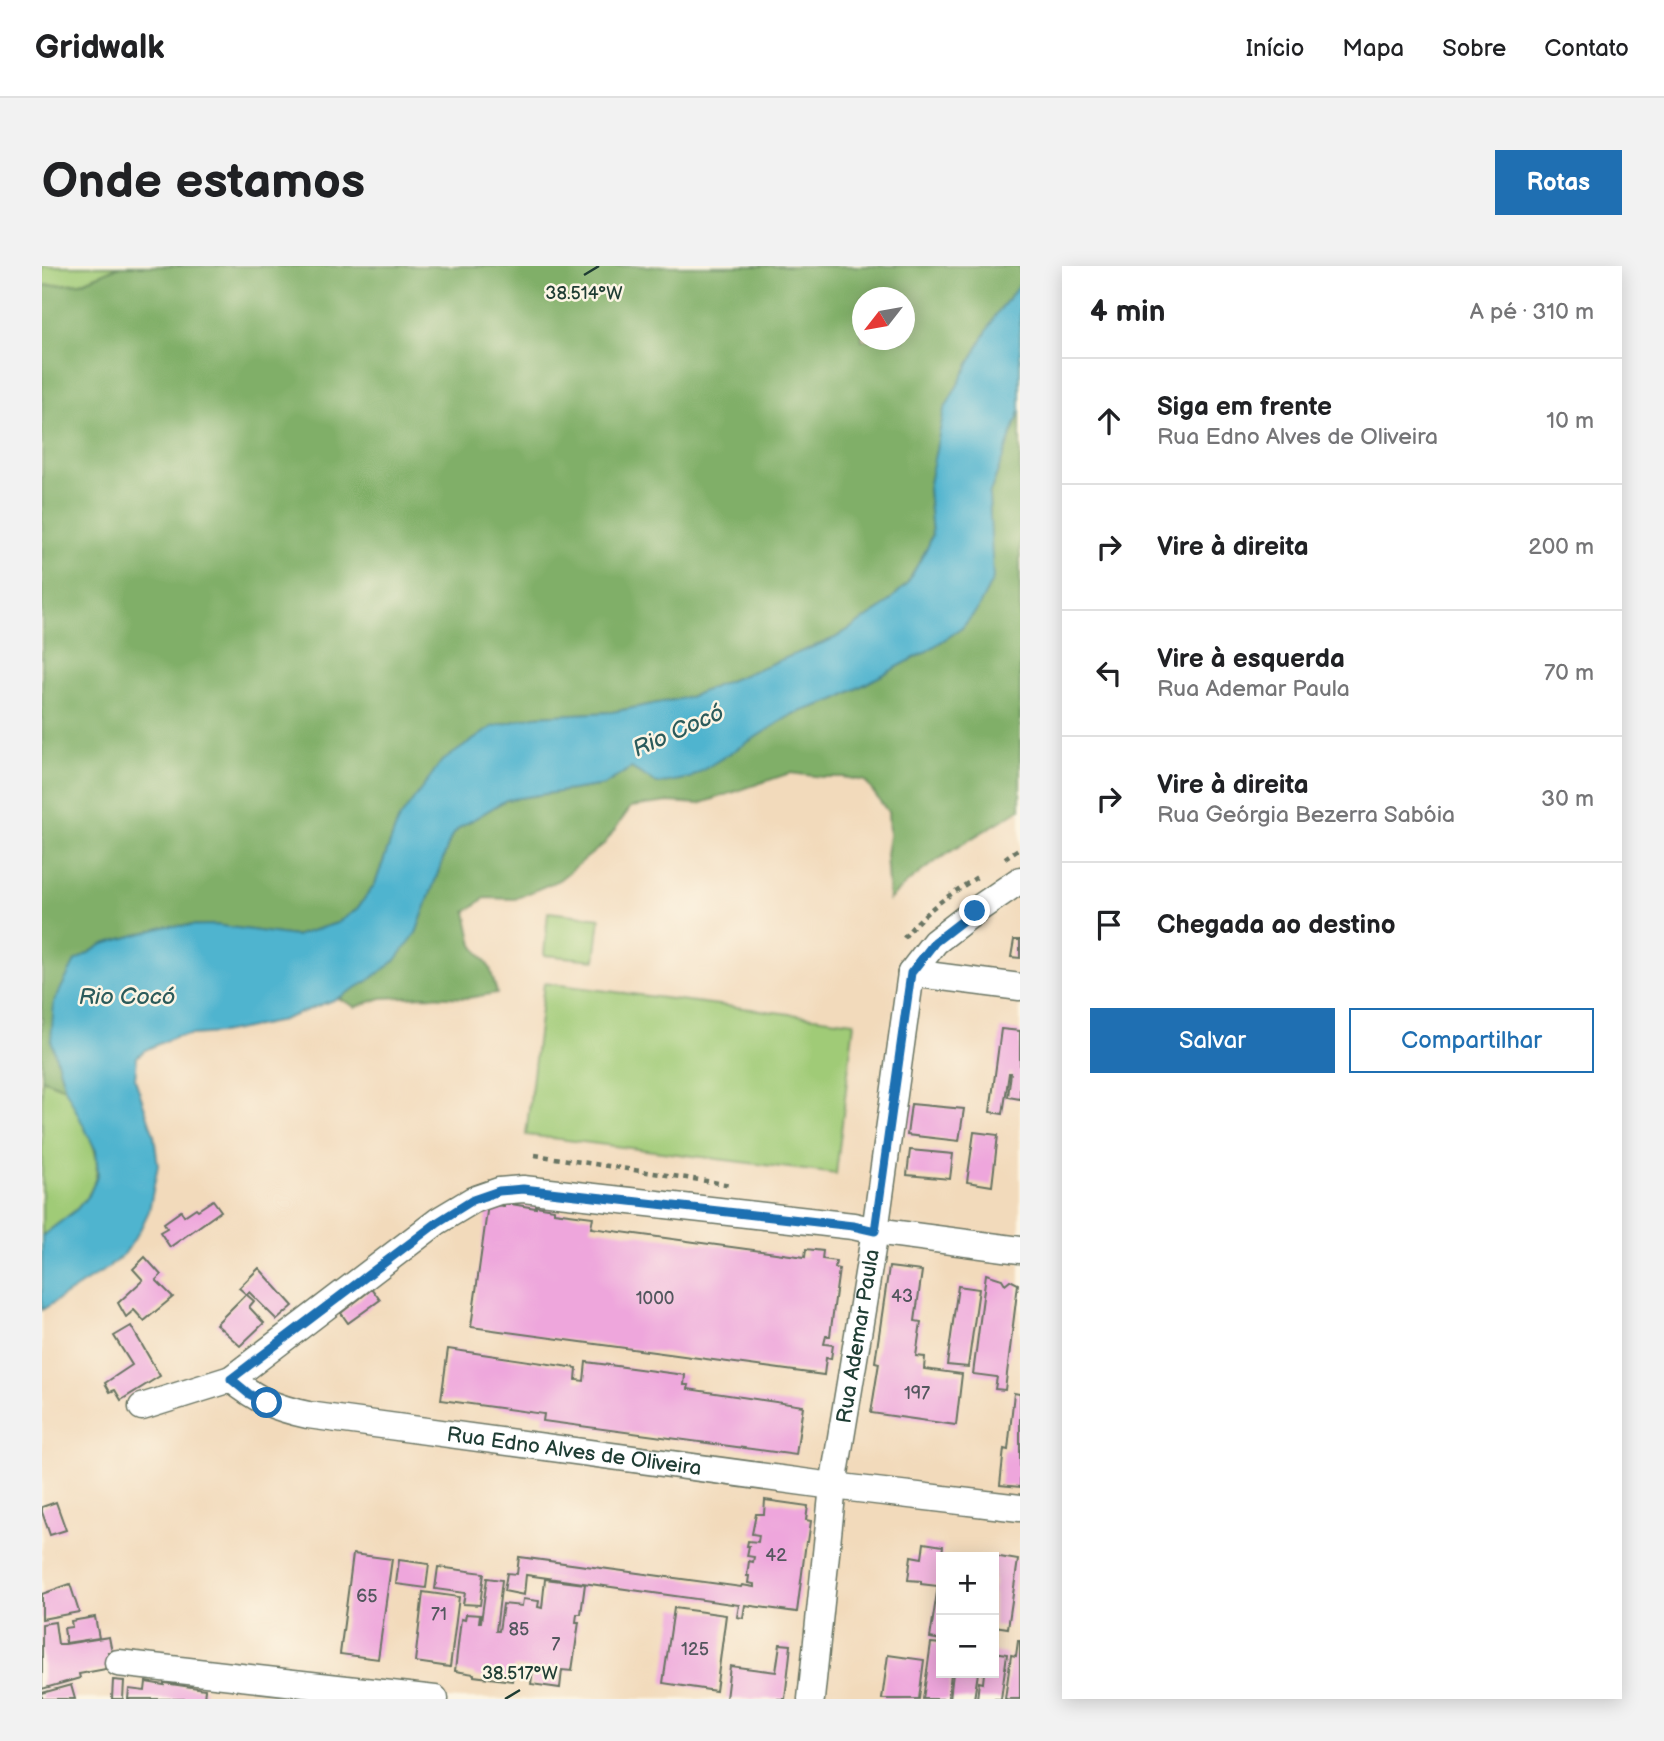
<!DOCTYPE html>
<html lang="pt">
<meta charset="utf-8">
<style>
:root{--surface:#fff;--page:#f2f2f2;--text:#202124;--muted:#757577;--line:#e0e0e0;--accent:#1f6fb2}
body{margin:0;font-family:"Balsamiq Sans",sans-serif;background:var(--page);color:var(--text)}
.controls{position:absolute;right:21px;bottom:21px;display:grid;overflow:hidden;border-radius:0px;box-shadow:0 4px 18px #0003}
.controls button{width:63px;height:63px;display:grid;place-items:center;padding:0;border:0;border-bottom:2px solid var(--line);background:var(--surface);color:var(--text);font:35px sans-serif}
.compass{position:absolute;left:810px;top:21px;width:63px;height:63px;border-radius:50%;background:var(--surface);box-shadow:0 4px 18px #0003;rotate:239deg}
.stop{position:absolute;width:21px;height:21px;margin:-16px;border:5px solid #1f6fb2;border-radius:50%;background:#fff}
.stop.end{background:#1f6fb2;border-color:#fff;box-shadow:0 2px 7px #0008}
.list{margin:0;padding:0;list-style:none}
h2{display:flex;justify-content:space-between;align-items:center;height:91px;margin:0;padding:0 28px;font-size:30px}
h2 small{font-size:23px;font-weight:400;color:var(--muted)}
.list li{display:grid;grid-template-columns:46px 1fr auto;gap:21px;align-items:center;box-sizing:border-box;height:126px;padding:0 28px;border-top:2px solid var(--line)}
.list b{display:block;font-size:26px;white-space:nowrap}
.list p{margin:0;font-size:23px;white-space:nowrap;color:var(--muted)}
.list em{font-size:23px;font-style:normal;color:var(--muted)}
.actions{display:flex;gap:14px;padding:21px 28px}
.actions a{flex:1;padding:16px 0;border:2px solid var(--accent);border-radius:0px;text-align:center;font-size:24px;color:var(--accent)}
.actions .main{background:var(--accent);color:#fff}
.icon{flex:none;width:38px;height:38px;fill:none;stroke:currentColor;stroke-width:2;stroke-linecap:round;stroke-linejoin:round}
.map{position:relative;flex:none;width:978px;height:1433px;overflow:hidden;border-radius:0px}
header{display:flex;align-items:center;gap:42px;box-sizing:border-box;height:98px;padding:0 35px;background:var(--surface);border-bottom:2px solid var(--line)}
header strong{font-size:33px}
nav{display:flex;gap:38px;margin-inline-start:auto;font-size:24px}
.intro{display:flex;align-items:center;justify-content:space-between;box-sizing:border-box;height:168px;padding:0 42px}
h1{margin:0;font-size:49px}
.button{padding:18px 32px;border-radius:0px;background:var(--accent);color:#fff;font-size:24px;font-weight:700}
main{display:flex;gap:42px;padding:0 42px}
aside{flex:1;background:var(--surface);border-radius:0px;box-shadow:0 4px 18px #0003}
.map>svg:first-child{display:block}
.green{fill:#a0cb77;stroke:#608456;stroke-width:2}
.forest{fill:#80af68;stroke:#50764e;stroke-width:2;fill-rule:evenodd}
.water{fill:#50b4cf;stroke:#387882;stroke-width:2}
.building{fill:#eea6dc}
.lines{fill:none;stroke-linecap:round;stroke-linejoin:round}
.street-casing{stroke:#697463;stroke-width:29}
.path{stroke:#697463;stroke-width:4.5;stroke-dasharray:5 5;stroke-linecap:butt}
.street{stroke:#fff;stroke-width:26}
.route{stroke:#1f6fb2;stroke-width:9}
.ticks{fill:none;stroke:#1f3d34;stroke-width:2.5}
.labels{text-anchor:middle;stroke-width:5;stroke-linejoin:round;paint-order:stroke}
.number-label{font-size:18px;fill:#53575e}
.street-label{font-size:21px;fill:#1f3d34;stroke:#fcf5e5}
.water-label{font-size:23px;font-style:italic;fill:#2b5b5b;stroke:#fcf5e5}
.ticks-label{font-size:18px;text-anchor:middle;fill:#1f3d34;stroke:#fcf5e5;stroke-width:5;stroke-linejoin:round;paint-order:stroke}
</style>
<header>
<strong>Gridwalk</strong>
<nav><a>Início</a><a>Mapa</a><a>Sobre</a><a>Contato</a></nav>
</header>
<div class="intro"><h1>Onde estamos</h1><a class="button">Rotas</a></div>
<main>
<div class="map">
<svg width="978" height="1433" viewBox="0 0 978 1433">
<rect width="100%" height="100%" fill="#fcf5e5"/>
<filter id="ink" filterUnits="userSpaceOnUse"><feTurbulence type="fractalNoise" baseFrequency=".0143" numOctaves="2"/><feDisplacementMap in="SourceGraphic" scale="14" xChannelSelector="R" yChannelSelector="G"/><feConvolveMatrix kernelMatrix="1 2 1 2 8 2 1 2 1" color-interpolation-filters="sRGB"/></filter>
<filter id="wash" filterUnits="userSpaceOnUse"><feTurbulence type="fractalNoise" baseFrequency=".00686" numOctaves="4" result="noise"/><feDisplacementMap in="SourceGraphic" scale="28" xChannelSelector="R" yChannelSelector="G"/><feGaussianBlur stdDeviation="1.57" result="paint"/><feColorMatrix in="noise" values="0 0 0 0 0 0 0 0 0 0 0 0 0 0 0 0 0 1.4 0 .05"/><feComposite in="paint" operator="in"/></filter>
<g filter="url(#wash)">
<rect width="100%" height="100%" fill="#f2dabb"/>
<g class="green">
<path d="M0,0H78L39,17L0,20Z"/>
<path d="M506,646L558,652L553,694L502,689Z"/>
<path d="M502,717L812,756L794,908L484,869Z"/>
<path d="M0,813L23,822C44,863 76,902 35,943C25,953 11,961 0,970Z"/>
</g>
<g class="forest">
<path d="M78,0H978V18L953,50L886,222L890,269L886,280L865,318L840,342L793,372L647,431L570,446L493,450L356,555L333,618L314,644L295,657L253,670L173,659L126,660L62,678L33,695L10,774L23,822L0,813V20L39,17ZM820,32H862V74H820Z"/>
<path d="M978,145V543C934,571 884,596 847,634L844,588L847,570L846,546L823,515L801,511H780L748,507L657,538L626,536L589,541L563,577L517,614L473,633L443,632L424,646L431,679L448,702L455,727L426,732L384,730L339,732L313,741L296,732L326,715L374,667L409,571L417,562L464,534L562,519L589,502L616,518L751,448L793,434L882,387L920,362L950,313L947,229Z"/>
</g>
<path class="water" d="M978,18V145L947,229L951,313L935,344L920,362L882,387L793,434L751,448L648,512L616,518L589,502L562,519L464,534L417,562L409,571L374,667L354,694L326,715L296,732L235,756L179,767L134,770L103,784L95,791L93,813L112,869L116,899L107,945L97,966L83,987L67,1001L0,1044V970L35,943L48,927L56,907L54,885L23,822L9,774L12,736L33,695L62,678L126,660L173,659L253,670L295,657L314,644L333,618L356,555L399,496L450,461L493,450L570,446L647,431L793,372L840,342L865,318L886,280L890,269L886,222L902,144L953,50Z"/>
<g id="blocks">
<g class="building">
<path d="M972,674H978V692L969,691Z"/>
<path d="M959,763L978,765V833L966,831L969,807H967L961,848L948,846Z"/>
<path d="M869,838L922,843L917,875L865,869Z"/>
<path d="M932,866L956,869L950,920L925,916Z"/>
<path d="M868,884L911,888L908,913L865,909Z"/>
<path d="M171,934L179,945L128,981L118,966L125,962L122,957L139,945L142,950L154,942L156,944Z"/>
<path d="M446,938L462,940V938H469L494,942V940L512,943V946L551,951L549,962L763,991L764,983L781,985L780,993L794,995L793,1002L797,1003L788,1070H784L782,1078L791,1079L789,1093L784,1092L782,1109L429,1061Z"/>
<path d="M103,991L119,1009L114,1014L131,1031L102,1055L92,1044L84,1051L76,1037L101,1014L91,1003Z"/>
<path d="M847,1001L880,1005L873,1055L879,1056L874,1090L883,1091L882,1103L920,1108L914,1159L829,1147L837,1097L833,1096Z"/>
<path d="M217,1002L251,1040L235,1054L207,1026L205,1029L212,1035L207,1041L222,1057L198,1080L174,1058L204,1028L197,1022Z"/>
<path d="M944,1008L960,1013L963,1018L968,1014L976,1018L963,1124L953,1123L955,1111L931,1108Z"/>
<path d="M916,1020L937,1023L926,1101L905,1099Z"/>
<path d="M330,1023L338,1034L306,1057L299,1047Z"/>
<path d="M89,1060L118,1110L79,1134L73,1124L68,1126L63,1117L90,1099L72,1070Z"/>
<path d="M406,1083L535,1102L534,1114L542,1115L544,1096L643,1109L642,1119H647L646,1123L761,1140L754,1189L501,1155L502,1148L399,1134Z"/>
<path d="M972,1127L978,1128V1221L958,1219L962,1183L966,1184Z"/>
<path d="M723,1234L766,1240L764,1254L769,1255L766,1276H764L755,1346L703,1339L701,1352L695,1351L697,1339L484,1309L482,1329L462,1325L465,1307L475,1308L477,1291L699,1321L700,1319L712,1321V1318L706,1317L707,1310H705L707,1295L711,1296L712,1291L705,1290L707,1280H705L706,1275L716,1276L717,1269L710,1268L714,1248H722Z"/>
<path d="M14,1236L24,1264L8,1269L0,1246V1241Z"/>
<path d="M882,1277L901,1280L898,1304H899V1374L888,1372L896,1320L879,1318V1315L866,1314L869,1290L880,1292Z"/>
<path d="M311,1288L350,1293L336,1393L298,1388Z"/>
<path d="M952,1290L976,1294L966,1362L952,1360Z"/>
<path d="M357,1294L387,1298L384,1322L354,1318Z"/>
<path d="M396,1301L442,1307L438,1339L421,1338L423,1327L393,1323Z"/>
<path d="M445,1312L460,1314L454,1365H457L461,1338L480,1340L481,1333L497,1335L496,1341L500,1342L503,1313L543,1318L539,1348H535L534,1356H537L530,1405L520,1404L518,1422L489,1418L491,1403L472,1401L470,1415L432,1410V1408L413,1405L419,1353L423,1354L424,1348L438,1349L437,1356H439Z"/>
<path d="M28,1318L37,1346L0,1353V1328Z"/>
<path d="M381,1326L417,1331L408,1401L373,1396Z"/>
<path d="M632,1342L684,1349L674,1425L621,1417Z"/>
<path d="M53,1351L57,1372L24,1377L22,1362L30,1361L29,1355Z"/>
<path d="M13,1356L16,1378H23L67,1371L70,1386H66L69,1402L37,1408L38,1412L0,1423V1358Z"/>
<path d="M976,1375H978V1433H963L969,1389L974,1390Z"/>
<path d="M889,1377L899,1378V1407H909L906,1433H881Z"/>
<path d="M738,1378L749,1379L743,1433H684L688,1400L734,1406Z"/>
<path d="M952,1386L965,1388L959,1433H935L937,1416L941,1417L942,1407H952Z"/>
<path d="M846,1389L882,1394L877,1433H840Z"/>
<path d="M911,1407H936L932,1433H908Z"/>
<path d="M71,1414L82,1415L81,1433H70Z"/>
<path d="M104,1416L122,1419V1417L163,1423L162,1433H86L87,1423L103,1425Z"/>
<path d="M29,1419L33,1433H0V1427Z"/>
</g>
</g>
</g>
<g filter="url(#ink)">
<use href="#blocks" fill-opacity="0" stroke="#697463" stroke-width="2"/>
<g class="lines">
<defs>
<g id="street">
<path d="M869,707L893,676L933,645L978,614"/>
<path d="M869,707L978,721"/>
<path d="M189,1113L396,955L431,934L457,925L481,923L811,960L833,965L978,984"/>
<path id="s1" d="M100,1141L189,1113C215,1134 233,1142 266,1149L791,1220L978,1242"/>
<path d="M76,1397L393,1433"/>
<path id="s2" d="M769,1433L791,1220L833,965L869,707"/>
</g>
</defs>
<use href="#street" class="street-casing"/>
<g class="path">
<path d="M963,592L978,582"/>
<path d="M862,672C880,646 909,628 935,611"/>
<path d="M493,889L690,919"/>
</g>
<use href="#street" class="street"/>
</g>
</g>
<g class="lines" filter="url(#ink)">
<path class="route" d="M225,1137L207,1128L189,1113L396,956L431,934L457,925L481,923L811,960L833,965L869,707L893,676L933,645"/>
</g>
<path class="ticks" d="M542,9L557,0M463,1433L478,1424"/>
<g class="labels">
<g class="number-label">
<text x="860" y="1036">43</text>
<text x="613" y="1038">1000</text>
<text x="875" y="1133">197</text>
<text x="734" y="1295">42</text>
<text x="325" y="1336">65</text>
<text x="397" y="1354">71</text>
<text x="477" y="1369">85</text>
<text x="514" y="1384">7</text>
<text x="653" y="1389">125</text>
</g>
<g class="street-label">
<text dy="7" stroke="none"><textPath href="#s2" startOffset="366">Rua Ademar Paula</textPath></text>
<text dy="7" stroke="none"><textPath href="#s1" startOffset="448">Rua Edno Alves de Oliveira</textPath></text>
</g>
<g class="water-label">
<text transform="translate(636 464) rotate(-24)" y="8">Rio Cocó</text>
<text x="85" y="738">Rio Cocó</text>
</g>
</g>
<g class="ticks-label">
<text x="542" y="33">38.514°W</text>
<text x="478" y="1413">38.517°W</text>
</g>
</svg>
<div class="controls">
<button>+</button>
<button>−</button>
</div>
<svg class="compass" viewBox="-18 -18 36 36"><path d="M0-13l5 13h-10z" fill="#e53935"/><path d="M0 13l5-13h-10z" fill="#757577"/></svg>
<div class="stop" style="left:225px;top:1137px"></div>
<div class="stop end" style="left:933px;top:645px"></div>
</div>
<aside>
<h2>4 min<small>A pé · 310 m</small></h2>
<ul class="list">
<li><svg class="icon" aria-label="ahead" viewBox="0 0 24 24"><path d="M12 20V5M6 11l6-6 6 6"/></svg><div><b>Siga em frente</b><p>Rua Edno Alves de Oliveira</p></div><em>10 m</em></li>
<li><svg class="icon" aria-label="right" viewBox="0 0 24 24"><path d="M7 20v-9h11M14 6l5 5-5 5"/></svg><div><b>Vire à direita</b></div><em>200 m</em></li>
<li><svg class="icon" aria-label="left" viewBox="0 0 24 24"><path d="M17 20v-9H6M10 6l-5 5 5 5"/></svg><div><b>Vire à esquerda</b><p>Rua Ademar Paula</p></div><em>70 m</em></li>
<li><svg class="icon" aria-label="right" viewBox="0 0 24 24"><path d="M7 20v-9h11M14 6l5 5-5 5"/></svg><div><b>Vire à direita</b><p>Rua Geórgia Bezerra Sabóia</p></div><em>30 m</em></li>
<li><svg class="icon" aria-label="arrive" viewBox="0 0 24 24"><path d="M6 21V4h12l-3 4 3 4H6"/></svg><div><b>Chegada ao destino</b></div></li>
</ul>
<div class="actions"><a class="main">Salvar</a><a>Compartilhar</a></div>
</aside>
</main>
